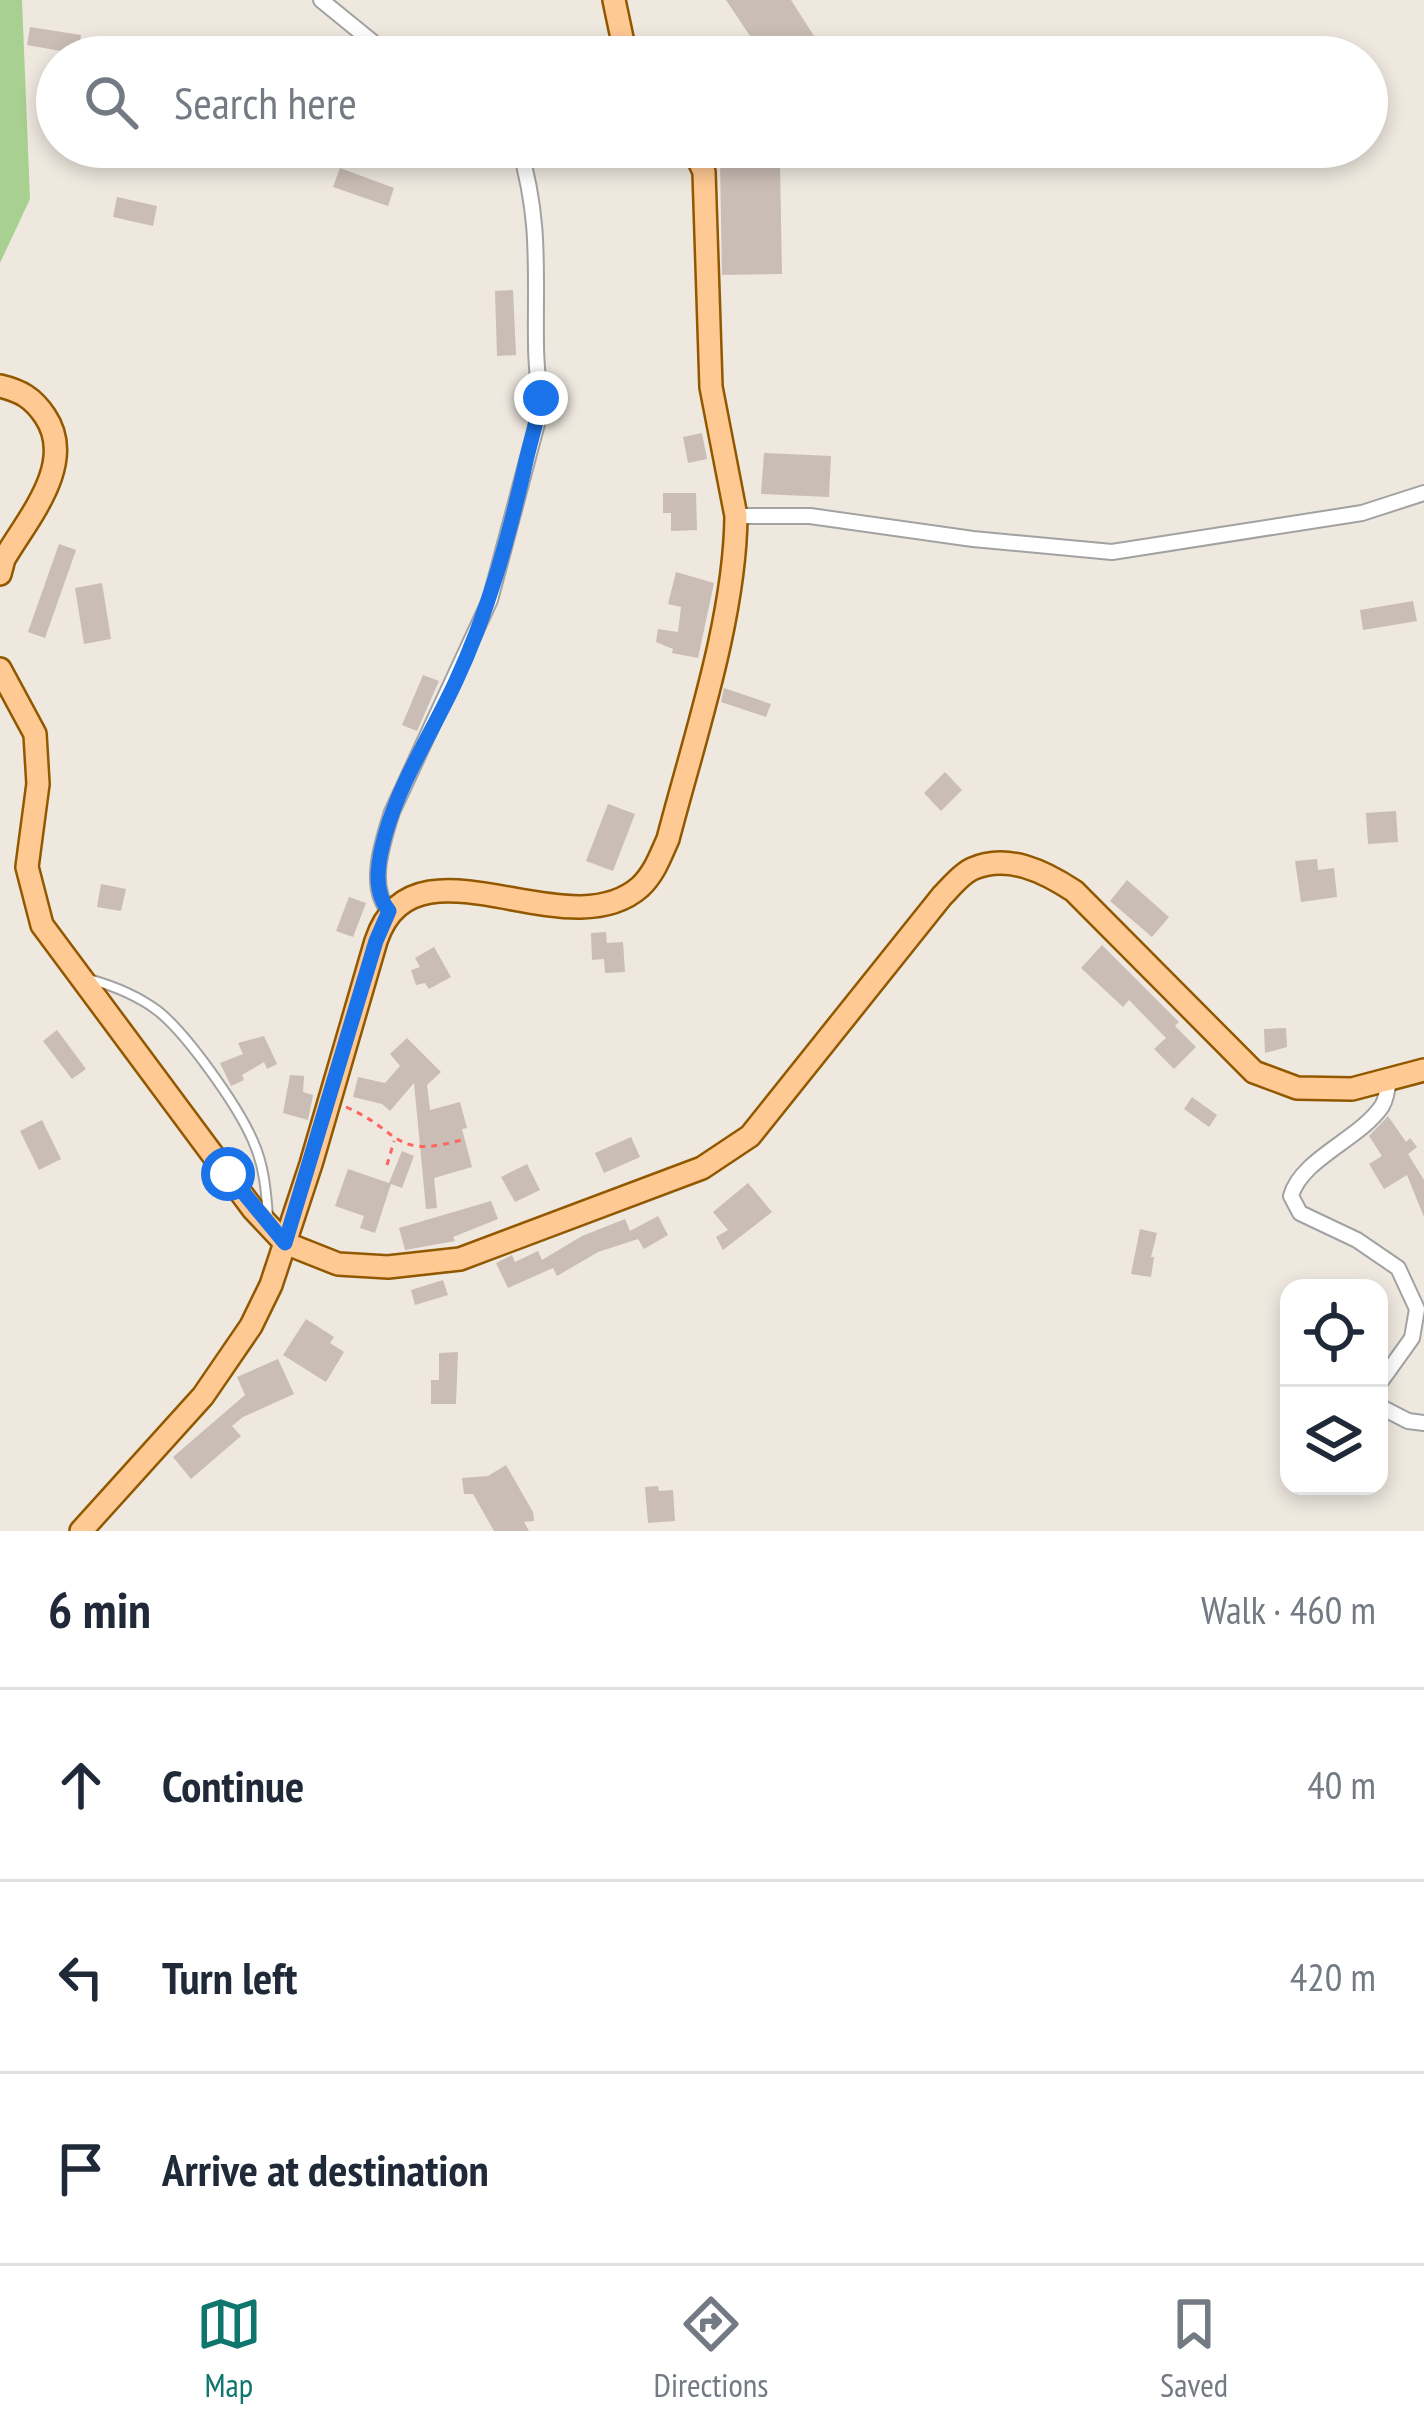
<!DOCTYPE html>
<meta charset="utf-8">
<style>
:root{--surface:#fff;--page:#f2f2f3;--text:#1f2937;--muted:#747a83;--line:#e0e1e3;--accent:#0f766e}
body{margin:0;font-family:"PT Sans Narrow",sans-serif;background:var(--page);color:var(--text)}
.controls{position:absolute;right:36px;bottom:36px;display:grid;overflow:hidden;border-radius:24px;box-shadow:0 6px 18px #0003}
.controls button{width:108px;height:108px;display:grid;place-items:center;padding:0;border:0;border-bottom:3px solid var(--line);background:var(--surface);color:var(--text);font:60px sans-serif}
.stop{position:absolute;width:36px;height:36px;margin:-27px;border:9px solid #1a73e8;border-radius:50%;background:#fff}
.stop.end{background:#1a73e8;border-color:#fff;box-shadow:0 3px 12px #0008}
.list{margin:0;padding:0;list-style:none}
h2{display:flex;justify-content:space-between;align-items:center;height:156px;margin:0;padding:0 48px;font-size:51px}
h2 small{font-size:39px;font-weight:400;color:var(--muted)}
.list li{display:grid;grid-template-columns:78px 1fr auto;gap:36px;align-items:center;box-sizing:border-box;height:192px;padding:0 48px;border-top:3px solid var(--line)}
.list b{display:block;font-size:45px;white-space:nowrap}
.list em{font-size:39px;font-style:normal;color:var(--muted)}
.icon{flex:none;width:66px;height:66px;fill:none;stroke:currentColor;stroke-width:2;stroke-linecap:round;stroke-linejoin:round}
.map{position:relative;flex:none;width:1424px;height:1531px;overflow:hidden}
.search{position:absolute;background:var(--surface);box-shadow:0 6px 18px #0003;left:36px;right:36px;top:36px;height:132px;display:flex;align-items:center;gap:30px;box-sizing:border-box;padding:0 42px;border-radius:66px;color:var(--muted);font-size:45px}
.sheet{height:732px;background:var(--surface)}
nav{display:flex;justify-content:space-around;align-items:center;box-sizing:border-box;height:168px;border-top:3px solid var(--line);background:var(--surface);font-size:33px;color:var(--muted)}
nav a{display:grid;justify-items:center;gap:6px}
nav .on{color:var(--accent)}
.map>svg:first-child{display:block}
.forest{fill:#a8d091}
.building{fill:#c9bdb5}
.lines{fill:none;stroke-linecap:round;stroke-linejoin:round}
.lane-casing{stroke:#a2a2a2;stroke-width:12}
.street-casing{stroke:#a2a2a2;stroke-width:18}
.primary-casing{stroke:#925800;stroke-width:26}
.path{stroke:#ff645f;stroke-width:3;stroke-dasharray:6 6;stroke-linecap:butt}
.lane{stroke:#fff;stroke-width:8}
.street{stroke:#fff;stroke-width:14}
.primary{stroke:#ffc993;stroke-width:21}
.route{stroke:#1a73e8;stroke-width:15}
</style>
<div class="map">
<svg width="1424" height="1531" viewBox="0 0 1424 1531">
<rect width="100%" height="100%" fill="#eee8df"/>
<path class="forest" d="M0,0H22L30,199L0,263Z"/>
<g class="building">
<path d="M726,0H791L816,39L789,57H764Z"/>
<path d="M30,27L81,35L78,54L27,45Z"/>
<path d="M721,147H788L794,156L780,165L782,274L722,275L720,164H732Z"/>
<path d="M340,168L394,188L388,206L333,187Z"/>
<path d="M117,197L157,206L153,226L113,217Z"/>
<path d="M513,290L516,355L497,356L495,291Z"/>
<path d="M702,433L707,459L688,463L683,437Z"/>
<path d="M764,453L831,456L829,497L761,494Z"/>
<path d="M663,493H696L697,530L671,531V513H663Z"/>
<path d="M59,544L76,550L45,638L28,632Z"/>
<path d="M676,572L714,583L698,658L672,653L673,649L656,642L658,629L678,632L681,607L668,604Z"/>
<path d="M102,583L111,639L84,644L75,588Z"/>
<path d="M1413,601L1417,621L1363,630L1360,610Z"/>
<path d="M423,675L439,681L417,731L402,725Z"/>
<path d="M724,688L771,704L766,717L721,702Z"/>
<path d="M945,772L962,790L941,811L924,793Z"/>
<path d="M608,804L635,814L613,871L586,861Z"/>
<path d="M1396,811L1398,842L1368,844L1366,813Z"/>
<path d="M1317,859L1318,870L1334,868L1337,897L1301,902L1295,861Z"/>
<path d="M1127,880L1169,917L1152,937L1110,901Z"/>
<path d="M101,884L126,889L121,911L97,907Z"/>
<path d="M349,897L366,903L353,937L336,931Z"/>
<path d="M606,932L607,943L623,942L625,972L605,973L604,959L592,960L591,933Z"/>
<path d="M1102,945L1179,1022L1175,1026L1196,1047L1174,1069L1154,1049L1166,1038L1129,1000L1123,1007L1081,968Z"/>
<path d="M434,947L451,977L429,989L425,983L416,985L411,970L420,967L415,958Z"/>
<path d="M1286,1028L1287,1047L1265,1053L1264,1029Z"/>
<path d="M57,1030L86,1069L72,1079L43,1041Z"/>
<path d="M264,1036L277,1064L267,1069L264,1062L242,1075L244,1080L231,1086L220,1063L243,1054L238,1043Z"/>
<path d="M407,1038L441,1072L427,1085L430,1110L460,1102L467,1128L462,1129L472,1167L434,1178L437,1208L426,1209L414,1083L390,1111L382,1104L353,1097L358,1077L385,1083L400,1066L390,1054Z"/>
<path d="M290,1075L304,1076L303,1092L313,1095L308,1120L283,1113Z"/>
<path d="M1192,1097L1217,1115L1209,1127L1184,1109Z"/>
<path d="M1388,1116L1406,1142L1410,1138L1417,1147L1408,1154L1424,1180V1217L1407,1175L1384,1189L1369,1164L1382,1156L1369,1136Z"/>
<path d="M42,1120L61,1159L39,1170L20,1131Z"/>
<path d="M631,1137L640,1157L604,1173L595,1153Z"/>
<path d="M402,1151L414,1156L402,1188L391,1184L375,1233L360,1228L364,1216L335,1206L348,1169L389,1183Z"/>
<path d="M527,1164L540,1190L515,1202L501,1177Z"/>
<path d="M748,1183L772,1212L723,1250L716,1237L728,1230L713,1212Z"/>
<path d="M491,1201L498,1219L453,1237L455,1241L405,1250L399,1228Z"/>
<path d="M658,1216L668,1235L644,1249L638,1239L598,1252L557,1276L553,1268L508,1288L496,1263L512,1255L515,1262L538,1251L542,1260L582,1236L625,1219L630,1231Z"/>
<path d="M1140,1229L1157,1233L1151,1257H1154L1151,1277L1131,1274Z"/>
<path d="M443,1280L448,1295L415,1305L411,1290Z"/>
<path d="M306,1319L334,1337L330,1343L344,1352L326,1382L283,1355Z"/>
<path d="M458,1352L456,1404H431V1380H439V1353Z"/>
<path d="M278,1359L294,1394L243,1417L232,1426L241,1436L191,1479L173,1457L245,1395L237,1377Z"/>
<path d="M506,1465L533,1512L534,1521L524,1522L529,1531H494L473,1494H464L462,1478L488,1476Z"/>
<path d="M658,1486L659,1491L673,1490L675,1521L648,1523L645,1487Z"/>
</g>
<g class="lines">
<defs>
<path id="lane" d="M89,979C114,986 137,995 158,1011C187,1034 238,1106 253,1141C264,1165 266,1190 268,1216"/>
<g id="street">
<path d="M321,0L391,57"/>
<path d="M736,516H810L973,539L1112,552L1362,513L1424,493"/>
<path d="M389,911C367,886 383,841 392,812L490,600L538,420C541,394 536,371 536,345C535,271 541,220 519,147"/>
<path d="M1379,1384L1412,1338L1417,1309L1398,1268L1357,1240L1300,1213L1291,1196C1301,1159 1360,1139 1382,1106C1387,1098 1388,1086 1389,1077"/>
<path d="M1379,1406L1408,1421L1424,1423"/>
</g>
<g id="primary">
<path d="M614,0L626,57"/>
<path d="M0,386C21,391 33,398 45,416C77,463 28,518 4,559L0,574"/>
<path d="M0,669L35,734L38,784L27,867L42,925L253,1209L285,1243L338,1264L388,1267L460,1259L702,1168L750,1136L942,896C950,888 961,874 972,869C1008,853 1045,872 1074,891L1254,1072L1297,1088L1352,1089L1424,1070"/>
<path d="M81,1531L203,1396L251,1326L271,1285L311,1164L376,941C414,827 566,952 640,887C654,874 660,857 668,839C694,739 735,619 736,516L711,387L704,172L693,147"/>
</g>
</defs>
<use href="#lane" class="lane-casing"/>
<use href="#street" class="street-casing"/>
<use href="#primary" class="primary-casing"/>
<g class="path">
<path d="M346,1107C403,1132 392,1160 465,1139"/>
<path d="M387,1165L394,1141"/>
</g>
<use href="#lane" class="lane"/>
<use href="#street" class="street"/>
<use href="#primary" class="primary"/>
</g>
<g class="lines">
<path class="route" d="M228,1174L285,1243L376,941L389,911C371,890 379,856 386,832C400,782 434,729 456,681C488,612 507,543 524,470C529,446 537,422 541,398"/>
</g>
</svg>
<div class="controls">
<button><svg class="icon" aria-label="locate" viewBox="0 0 24 24"><circle cx="12" cy="12" r="6"/><path d="M12 2v4M12 18v4M2 12h4M18 12h4"/></svg></button>
<button><svg class="icon" aria-label="layers" viewBox="0 0 24 24"><path d="M12 4l9 5-9 5-9-5zM3 14l9 5 9-5"/></svg></button>
</div>
<div class="stop" style="left:228px;top:1174px"></div>
<div class="stop end" style="left:541px;top:398px"></div>
<div class="search"><svg class="icon" aria-label="search" viewBox="0 0 24 24"><circle cx="10" cy="10" r="6"/><path d="M15 15l6 6"/></svg>Search here</div>
</div>
<section class="sheet">
<h2>6 min<small>Walk · 460 m</small></h2>
<ul class="list">
<li><svg class="icon" aria-label="ahead" viewBox="0 0 24 24"><path d="M12 20V5M6 11l6-6 6 6"/></svg><div><b>Continue</b></div><em>40 m</em></li>
<li><svg class="icon" aria-label="left" viewBox="0 0 24 24"><path d="M17 20v-9H6M10 6l-5 5 5 5"/></svg><div><b>Turn left</b></div><em>420 m</em></li>
<li><svg class="icon" aria-label="arrive" viewBox="0 0 24 24"><path d="M6 21V4h12l-3 4 3 4H6"/></svg><div><b>Arrive at destination</b></div></li>
</ul>
</section>
<nav>
<a class="on"><svg class="icon" aria-label="map" viewBox="0 0 24 24"><path d="M3 6l6-2 6 2 6-2v14l-6 2-6-2-6 2zM9 4v14M15 6v14"/></svg>Map</a>
<a><svg class="icon" aria-label="directions" viewBox="0 0 24 24"><path d="M12 3l9 9-9 9-9-9zM9 14v-3h6M13 9l2 2-2 2"/></svg>Directions</a>
<a><svg class="icon" aria-label="saved" viewBox="0 0 24 24"><path d="M7 4h10v16l-5-4-5 4z"/></svg>Saved</a>
</nav>
